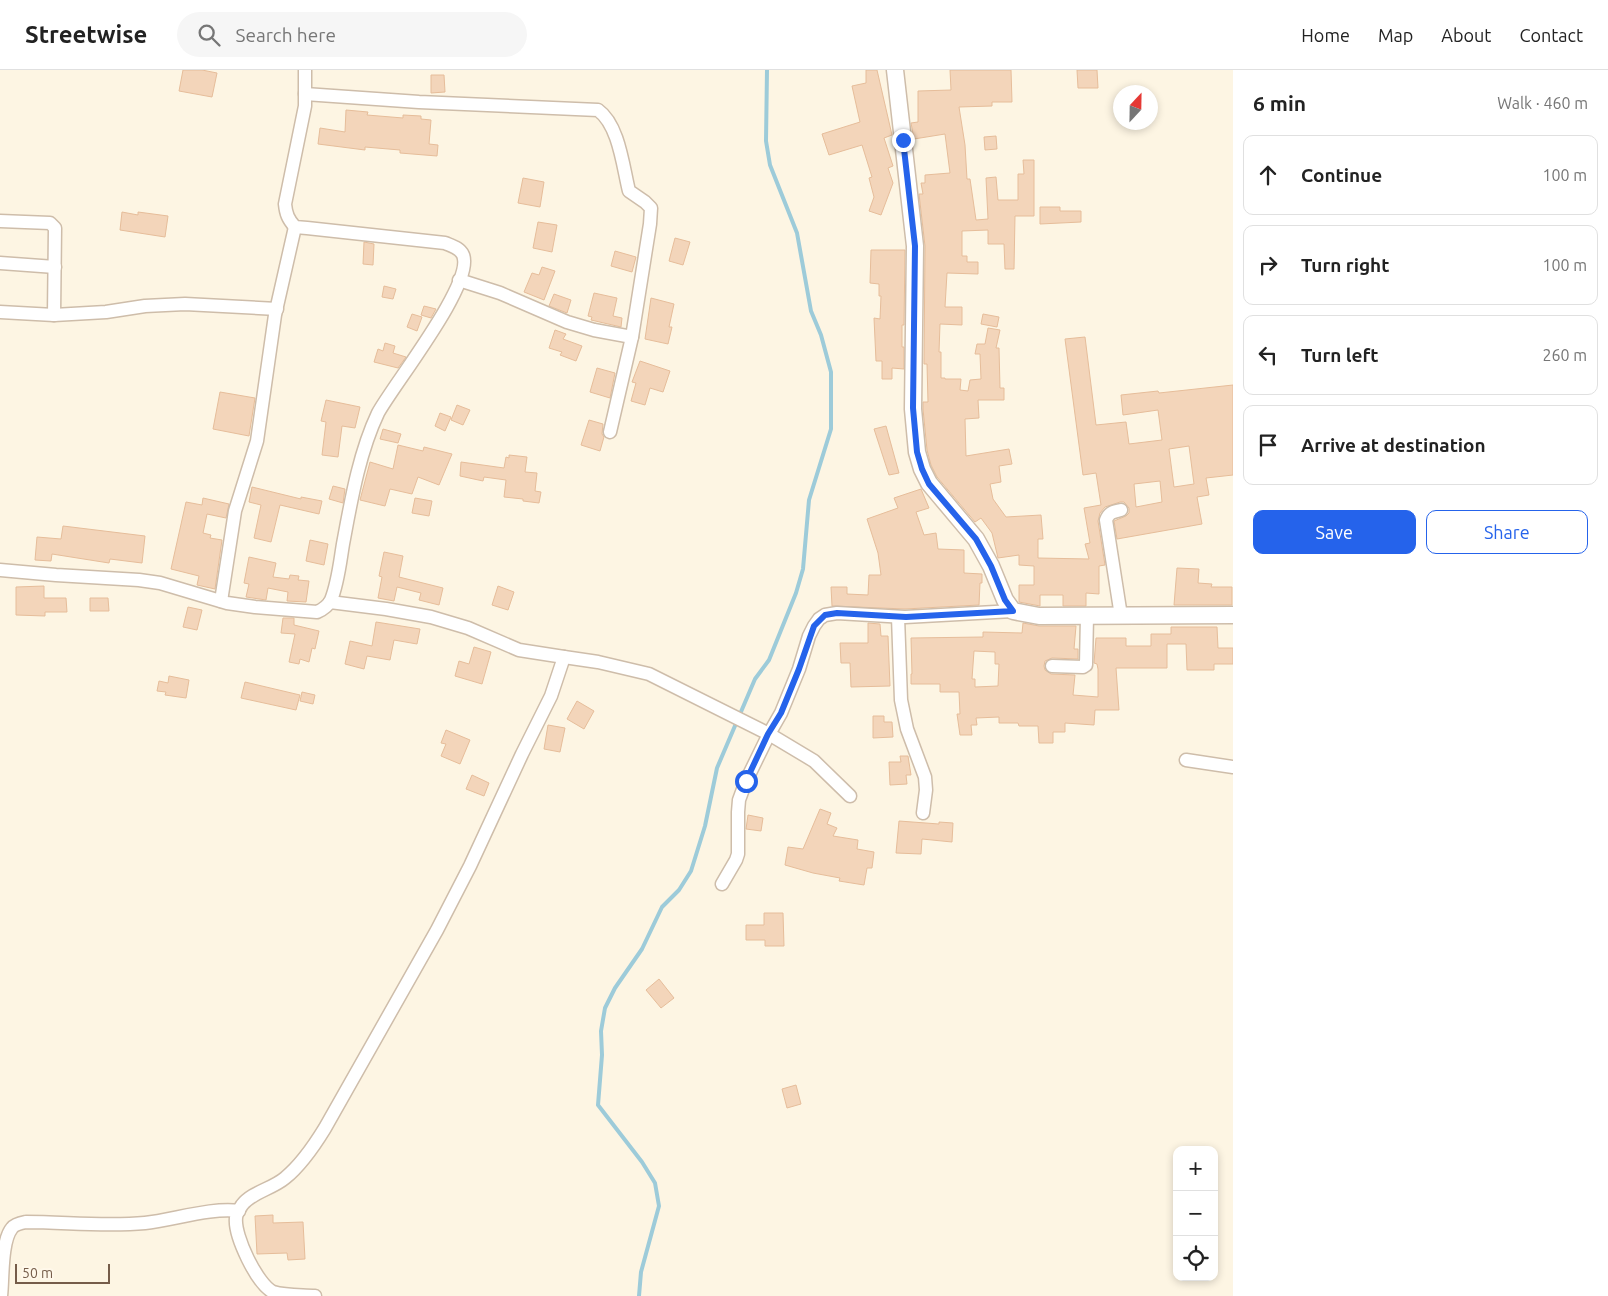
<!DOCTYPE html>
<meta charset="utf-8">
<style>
:root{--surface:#fff;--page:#f6f6f6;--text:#222;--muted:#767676;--line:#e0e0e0;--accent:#2563eb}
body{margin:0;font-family:Ubuntu,sans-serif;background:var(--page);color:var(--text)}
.controls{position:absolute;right:15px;bottom:15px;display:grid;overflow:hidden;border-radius:10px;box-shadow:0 2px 8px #0003}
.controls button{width:45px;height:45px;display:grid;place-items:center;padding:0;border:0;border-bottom:1px solid var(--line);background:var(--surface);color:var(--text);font:25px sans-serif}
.compass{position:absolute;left:1113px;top:15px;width:45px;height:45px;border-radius:50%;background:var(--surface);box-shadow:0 2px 8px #0003;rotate:22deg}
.scale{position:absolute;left:15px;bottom:12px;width:95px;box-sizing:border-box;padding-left:5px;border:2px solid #755c49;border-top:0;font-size:14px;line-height:18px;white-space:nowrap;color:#755c49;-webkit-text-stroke:4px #fff8ea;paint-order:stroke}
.stop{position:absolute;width:15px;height:15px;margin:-11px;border:4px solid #2563eb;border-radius:50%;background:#fff}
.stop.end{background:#2563eb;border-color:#fff;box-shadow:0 1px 5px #0008}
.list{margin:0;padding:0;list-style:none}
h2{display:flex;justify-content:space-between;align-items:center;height:65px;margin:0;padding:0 20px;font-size:21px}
h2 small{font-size:16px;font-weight:400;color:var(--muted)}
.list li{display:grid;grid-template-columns:32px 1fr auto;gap:15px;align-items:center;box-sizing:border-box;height:80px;margin:0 10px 10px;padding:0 10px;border:1px solid var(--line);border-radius:10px}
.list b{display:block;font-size:19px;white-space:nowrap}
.list em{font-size:16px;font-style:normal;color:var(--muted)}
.actions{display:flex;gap:10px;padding:15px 20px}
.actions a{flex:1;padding:11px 0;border:1px solid var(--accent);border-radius:10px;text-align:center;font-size:18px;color:var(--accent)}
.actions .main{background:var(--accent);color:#fff}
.icon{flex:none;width:28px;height:28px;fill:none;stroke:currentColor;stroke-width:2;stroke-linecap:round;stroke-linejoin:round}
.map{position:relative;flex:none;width:1233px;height:1226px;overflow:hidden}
header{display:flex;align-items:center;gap:30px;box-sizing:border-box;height:70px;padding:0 25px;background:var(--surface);border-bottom:1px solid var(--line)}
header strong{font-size:24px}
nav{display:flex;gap:28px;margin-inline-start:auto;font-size:18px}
.search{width:350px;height:45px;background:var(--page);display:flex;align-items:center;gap:12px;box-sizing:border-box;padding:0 18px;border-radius:28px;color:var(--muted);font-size:19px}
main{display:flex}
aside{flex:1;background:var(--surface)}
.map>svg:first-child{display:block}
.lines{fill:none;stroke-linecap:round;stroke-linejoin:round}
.stream{stroke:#9dcbd9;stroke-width:4}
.building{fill:#f3d5ba;stroke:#e6bd9a;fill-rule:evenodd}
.minor-casing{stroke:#cebdaa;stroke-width:15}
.tertiary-casing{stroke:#cebdaa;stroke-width:19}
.minor{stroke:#fff;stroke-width:12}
.tertiary{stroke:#fff;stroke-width:16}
.route{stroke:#2563eb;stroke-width:6}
</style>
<header>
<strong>Streetwise</strong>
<div class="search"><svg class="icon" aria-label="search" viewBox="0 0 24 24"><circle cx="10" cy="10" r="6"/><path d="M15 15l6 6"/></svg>Search here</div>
<nav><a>Home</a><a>Map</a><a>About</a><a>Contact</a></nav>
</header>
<main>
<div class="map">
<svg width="1233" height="1226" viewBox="0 0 1233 1226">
<rect width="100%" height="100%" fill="#fdf5e3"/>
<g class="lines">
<path class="stream" d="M639,1226L641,1202L659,1136L655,1113L642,1092L598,1035L602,985L601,961L605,938L615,918L642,879L662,837L679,820L691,801L705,756L717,698L755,609L769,590L796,523L803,499L809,430L831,359V302L821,265L811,241L797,163L770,95L766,71L767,0"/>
</g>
<g class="building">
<path d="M183,0H202L217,3L212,27L179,21Z"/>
<path d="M866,0H877L892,65L884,68L893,96L888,98L893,113L881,145L869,141L874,127L869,108L872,107L862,75L829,85L822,64L860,52L852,16L866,13Z"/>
<path d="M950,0H1011L1012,32H992V36L959,37L965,75L967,109H970L976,150L988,149L986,108L996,107L998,130H1018V104H1024L1023,90H1034V146H1015L1014,199H1005L1004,174H988V160L962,161V186H967V192H978V204L947,203L945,237H962V255L940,254L939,282H941V308H945V309H961L960,320L968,321L970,310L981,309L980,284H975L977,274H985L988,258L1000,260L996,278H999L1000,318H1004V330H978L979,348L965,349L966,386L1009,379L1012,394L999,396L1001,412L990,414L993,429L1006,447L1041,445L1043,469H1038V488L1089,489L1085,474L1090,473L1084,438L1101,435L1096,403L1083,405L1065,269L1085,267L1096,355L1126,352L1129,374L1162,370L1158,340L1123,345L1121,325L1158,321L1159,323L1233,315V405L1206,408L1209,425L1197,427L1202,454L1117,469L1114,451L1126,446L1129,443V438L1124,432H1120L1105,437L1100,443L1098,451L1105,495L1099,496V524L1086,523V536H1063V525H1040V536L1019,532V515H1034V496L1019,495V485L998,488L992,463L981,448L975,452L937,407L931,395L927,380L923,339V332H928L927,294H924L925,176L919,124H923L921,113H925V105L950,103L945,64L914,69L911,53L918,52V21L951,20ZM1189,376L1194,414L1174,417L1169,379ZM1160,411L1162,432L1136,437L1134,414Z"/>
<path d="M1077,0H1097L1098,18H1078Z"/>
<path d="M431,5H444L445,22L431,23Z"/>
<path d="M346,40L368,42L367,45L403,48V45L421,46V49L431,50L429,74L438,75L437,86L400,83V80L365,77V80L318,74L320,58L345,62Z"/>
<path d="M996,66L997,79L985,80L984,67Z"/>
<path d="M523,108L544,112L540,137L518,133Z"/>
<path d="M1040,137H1060V141H1081V152L1040,154Z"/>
<path d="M122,142L138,145V142L168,146L165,167L120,160Z"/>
<path d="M538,152L557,155L552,182L533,178Z"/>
<path d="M675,168L690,172L683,195L669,191Z"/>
<path d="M364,172L374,174L373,195L363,194Z"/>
<path d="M871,180H905L904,255H902V277H904V299L892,298V309H882V291H876L874,248L880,249L881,226H879V214L870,213Z"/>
<path d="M615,181L636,187L632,202L611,196Z"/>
<path d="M542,197L555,201L544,230L524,222L532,203L539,205Z"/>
<path d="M384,216L396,219L393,229L382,227Z"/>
<path d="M594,223L617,228L613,246L622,248L621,257L591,250L592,247L588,246Z"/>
<path d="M554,224L571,230L567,243L549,236Z"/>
<path d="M651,228L674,234L669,257H672L668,274L645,269Z"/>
<path d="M424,236L436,239L431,248L421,245Z"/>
<path d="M412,244L422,247L417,261L407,257Z"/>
<path d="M983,244L999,247L997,257L981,254Z"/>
<path d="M555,260L566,264L563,269L582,276L576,291L560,285L562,282L549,278Z"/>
<path d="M385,273L395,276L393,283L406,287L398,298L374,292L378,279L383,281Z"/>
<path d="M640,291L670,301L663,322L650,318L645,335L631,331L636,313L632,312Z"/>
<path d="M597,298L615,303L610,328L590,322Z"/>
<path d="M220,322L255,328L249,366L213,359Z"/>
<path d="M326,330L360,337L355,358L342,356L338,387L322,385L326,352L321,351Z"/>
<path d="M457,335L470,340L463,355L451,350Z"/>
<path d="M440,343L451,347L445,361L435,356Z"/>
<path d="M589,350L603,354L602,364L604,367L600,381L581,375Z"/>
<path d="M886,356L899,403L889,405L874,359Z"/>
<path d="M383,359L401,364L398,373L380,369Z"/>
<path d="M398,375L423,381L424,377L452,384L439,415L418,407L412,424L390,419L385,436L360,430L370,392L393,399Z"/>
<path d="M509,385L527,387L525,402L537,403L535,421L541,422L539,433L523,431V429L504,427L506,410L484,407L483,411L460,406L461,392L504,398L506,387L509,388Z"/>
<path d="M333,416L345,419L343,433L329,429Z"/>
<path d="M252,417L301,429V427L322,431L319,444L280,435L271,472L254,468L261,435L249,432Z"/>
<path d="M921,419L929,438L916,442L924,465L936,463L938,479L964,480V503L982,504V513H980L979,535L905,539L832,536L831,517H847V524L868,525L869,505H881L878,483L867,449L898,438L894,428Z"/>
<path d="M203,428L229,434L226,448L207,444L203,463L211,465L210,468L222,470L215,519L197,515L199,506L171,499L186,432L202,435Z"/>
<path d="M415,428L432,431L429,446L412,443Z"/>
<path d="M63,456L145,466L142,493L110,489L109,493L52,484L51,491L35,490L37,467L61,469Z"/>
<path d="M310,470L328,474L324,495L306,491Z"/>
<path d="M384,482L403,486L399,507L443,518L439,535L419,530L421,523L397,517L394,531L378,528L382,507L379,506Z"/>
<path d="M249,487L276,493L273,507L289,509L290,505L299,506L298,510L309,511L306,532L287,531L288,522L268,518L266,530L246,527L249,514L244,513Z"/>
<path d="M1177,498L1199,499L1198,513L1212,514L1211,517H1232V535H1174Z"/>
<path d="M44,516V528H66L67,542H45V546L16,545V517Z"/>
<path d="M498,516L514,522L508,540L492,535Z"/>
<path d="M90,528H108L109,541H90Z"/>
<path d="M188,537L202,540L197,560L183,557Z"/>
<path d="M283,548H294V555L319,561L315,579L312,578L309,592L300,589L299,594L289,592L295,564L281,563Z"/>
<path d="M376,552L420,559L417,574L394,570L390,590L367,586L364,599L345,594L350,571L372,576Z"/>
<path d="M868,553L880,554L881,566H888L890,616L851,617L850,593H841L840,573H868Z"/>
<path d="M1023,553L1039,556H1076L1074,579H1078V589L1052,588L1045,591L1044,596L1045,600L1051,604L1075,605L1073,625L1098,627V599L1097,594L1094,593L1096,568H1126V576H1151V564H1171V557H1217L1218,578H1233V594H1214V600H1187L1186,574H1167V598H1116L1119,640H1095L1094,655L1065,653V662H1053V673H1039L1038,656H1019L1018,653H999V647L976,648L977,655H971L972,665H960L957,644H960L959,622H940V614H911V604H912L911,568L983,567V562L1022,563ZM974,581L995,582V594H999L998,616L975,617V609H972Z"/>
<path d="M474,577L491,582L482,614L455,606L459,591L469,594Z"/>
<path d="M169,606L189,610L186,628L165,625L166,622L157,621L159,611L168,613Z"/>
<path d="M245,612L300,625L296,640L241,628Z"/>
<path d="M302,622L315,625L313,634L300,631Z"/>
<path d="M577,631L594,641L584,659L567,649Z"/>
<path d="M873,646H884V652H892L893,667L873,668Z"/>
<path d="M548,655L565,658L560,682L544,679Z"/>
<path d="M446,660L470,670L460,694L441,686L446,674L441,673Z"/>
<path d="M900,686H908L911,705H906L907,714L890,715L889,692H901Z"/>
<path d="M472,705L489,713L484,726L466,719Z"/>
<path d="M820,739L831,743L827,754L837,758L833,766L858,770L857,779L874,782L872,798H867L864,815L839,811L840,808L813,803L785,795L788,777L803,779Z"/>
<path d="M748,745L763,748L761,761L746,759Z"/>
<path d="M899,751L939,754V752L953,753L952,772L922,769L921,784L896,783Z"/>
<path d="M764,843H783L784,876H765V870H746V855H764Z"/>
<path d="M659,909L674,928L661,938L646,920Z"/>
<path d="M796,1015L801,1034L787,1038L782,1019Z"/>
<path d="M273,1145V1153L303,1152L305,1189L288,1190L287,1183L257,1184L255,1146Z"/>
</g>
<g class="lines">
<defs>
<g id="minor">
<path d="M305,24L419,32L598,40C619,55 623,97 629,121L645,132L651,138L650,154L632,267L610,362"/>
<path d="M0,151L50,153L55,158L54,245L106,242L145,236L185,234L277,239"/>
<path d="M0,193L55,197"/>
<path d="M459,210L500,223L567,252L594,260L632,267"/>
<path d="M0,242L54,245"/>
<path d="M1121,440C1113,442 1109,442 1106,450L1121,546"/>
<path d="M0,500L56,505L139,510L160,513L227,533L255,537L317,542C324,539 328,536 331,530C338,513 340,492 343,474C351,431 359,383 378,343C393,315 475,213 463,185C460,178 452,176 445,173L307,158L295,157C288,149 286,144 285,134L305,36V0"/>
<path d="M221,531L235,441L257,371L275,245L295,157"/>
<path d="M898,547L901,630L907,659L925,707L926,720L923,743"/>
<path d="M564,587L598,592L649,604L769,664L814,691L850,726"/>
<path d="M1052,596L1083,597L1086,595L1087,546"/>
<path d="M1186,690L1233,697"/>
<path d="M722,814L736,790L738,784V742L739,730L746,711L769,664L781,643L799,599L809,566L814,556L819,549L825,545L837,543L905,547L1013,541"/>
<path d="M1,1226C3,1210 1,1171 12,1158C15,1154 21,1153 26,1152C65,1152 105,1157 145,1153C173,1150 212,1137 239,1141"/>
<path d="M315,1226C301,1225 286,1226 273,1222C257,1214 234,1166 236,1148C236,1144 240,1138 242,1135C252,1122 272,1119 285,1108C301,1095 314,1076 325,1058L437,860L470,796L522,684L551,626L564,587L519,580L468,558L431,547L386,539L330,532"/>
</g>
<path id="tertiary" d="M895,0L915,176L913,339L917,382L922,399L929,413L976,469L991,496L1005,530L1013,541L1039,546L1233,545"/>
</defs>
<use href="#minor" class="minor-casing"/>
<use href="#tertiary" class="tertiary-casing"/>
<use href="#minor" class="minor"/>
<use href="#tertiary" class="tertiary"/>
</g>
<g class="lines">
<path class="route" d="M746,711L768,664L781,643L799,599L814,556L825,545L837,543L906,547L1013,541L1005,530L991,496L976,469L929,414L922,399L917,382L913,338L915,176L903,70"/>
</g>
</svg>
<div class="controls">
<button>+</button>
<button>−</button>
<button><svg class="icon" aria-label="locate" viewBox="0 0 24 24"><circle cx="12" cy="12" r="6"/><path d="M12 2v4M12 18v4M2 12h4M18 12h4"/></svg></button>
</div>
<svg class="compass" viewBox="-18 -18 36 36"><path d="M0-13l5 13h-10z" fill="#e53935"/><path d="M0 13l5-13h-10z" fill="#767676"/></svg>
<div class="scale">50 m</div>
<div class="stop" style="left:746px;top:711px"></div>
<div class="stop end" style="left:903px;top:70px"></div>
</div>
<aside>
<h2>6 min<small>Walk · 460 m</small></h2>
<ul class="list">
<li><svg class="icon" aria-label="ahead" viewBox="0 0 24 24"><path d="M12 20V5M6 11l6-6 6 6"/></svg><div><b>Continue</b></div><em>100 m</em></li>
<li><svg class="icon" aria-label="right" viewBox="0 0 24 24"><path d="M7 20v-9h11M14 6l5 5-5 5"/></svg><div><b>Turn right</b></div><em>100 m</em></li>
<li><svg class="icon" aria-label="left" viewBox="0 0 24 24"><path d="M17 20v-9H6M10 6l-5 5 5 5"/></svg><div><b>Turn left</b></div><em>260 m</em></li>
<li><svg class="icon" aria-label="arrive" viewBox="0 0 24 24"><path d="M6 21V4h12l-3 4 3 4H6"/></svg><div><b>Arrive at destination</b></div></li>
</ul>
<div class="actions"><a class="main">Save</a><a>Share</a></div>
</aside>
</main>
